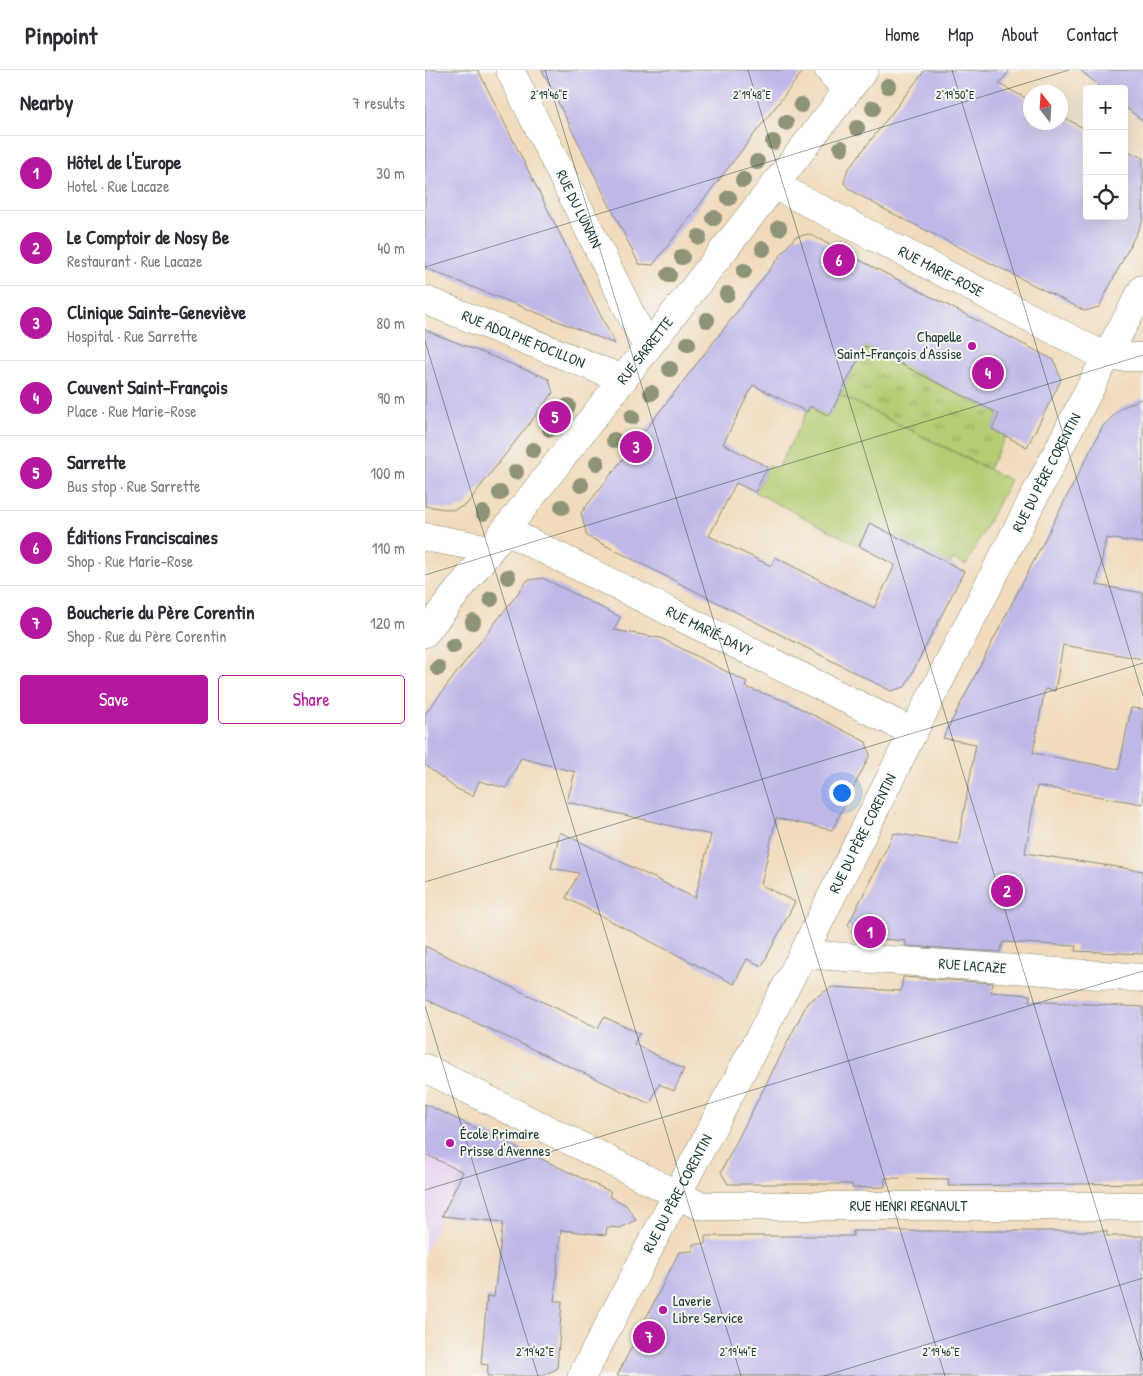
<!DOCTYPE html>
<meta charset="utf-8">
<style>
:root{--surface:#fff;--page:#f2f2f3;--text:#2b2b33;--muted:#7c7c81;--line:#e1e1e2;--accent:#b5179e}
body{margin:0;font-family:"Patrick Hand",sans-serif;background:var(--page);color:var(--text)}
.controls{position:absolute;right:15px;top:15px;display:grid;overflow:hidden;border-radius:5px;box-shadow:0 5px 20px #0002}
.controls button{width:45px;height:45px;display:grid;place-items:center;padding:0;border:0;border-bottom:1px solid var(--line);background:var(--surface);color:var(--text);font:25px sans-serif}
.compass{position:absolute;left:598px;top:15px;width:45px;height:45px;border-radius:50%;background:var(--surface);box-shadow:0 5px 20px #0002;rotate:343deg}
.you{position:absolute;left:416px;top:722px;width:18px;height:18px;margin:-12px;border:4px solid #fff;border-radius:50%;background:#1a73e8;box-shadow:0 0 0 8px #1a73e833}
.badge{display:grid;place-items:center;width:32px;height:32px;border-radius:50%;background:var(--accent);color:#fff;font-size:16px;font-weight:700}
.pin{position:absolute;translate:-50% -50%;border:2px solid #fff;box-shadow:0 1px 5px #0006}
.list{margin:0;padding:0;list-style:none}
h2{display:flex;justify-content:space-between;align-items:center;height:65px;margin:0;padding:0 20px;font-size:21px}
h2 small{font-size:16px;font-weight:400;color:var(--muted)}
.list li{display:grid;grid-template-columns:32px 1fr auto;gap:15px;align-items:center;box-sizing:border-box;height:75px;padding:0 20px;border-top:1px solid var(--line)}
.list b{display:block;font-size:19px;white-space:nowrap}
.list p{margin:0;font-size:16px;white-space:nowrap;color:var(--muted)}
.list em{font-size:16px;font-style:normal;color:var(--muted)}
.actions{display:flex;gap:10px;padding:15px 20px}
.actions a{flex:1;padding:11px 0;border:1px solid var(--accent);border-radius:5px;text-align:center;font-size:18px;color:var(--accent)}
.actions .main{background:var(--accent);color:#fff}
.icon{flex:none;width:28px;height:28px;fill:none;stroke:currentColor;stroke-width:2;stroke-linecap:round;stroke-linejoin:round}
.map{position:relative;flex:none;width:718px;height:1306px;overflow:hidden}
header{display:flex;align-items:center;gap:30px;box-sizing:border-box;height:70px;padding:0 25px;background:var(--surface);border-bottom:1px solid var(--line)}
header strong{font-size:24px}
nav{display:flex;gap:28px;margin-inline-start:auto;font-size:18px}
main{display:flex}
aside{flex:1;background:var(--surface)}
.map>svg:first-child{display:block}
.built{fill:#e6d2f0}
.grass{fill:url(#grass-tufts);stroke:#6a8554}
.park{fill:#b5cd73;stroke:#6a8554}
.building{fill:#beb8e8}
.lines{fill:none;stroke-linecap:round;stroke-linejoin:round}
.minor-casing{stroke:#888c78;stroke-width:29}
.minor{stroke:#fff;stroke-width:28}
.tree{fill:#8e9478}
.ticks{fill:none;stroke:#1f3d34;stroke-width:1;stroke-opacity:0.45}
.poi-dot{fill:#b5179e;stroke:#f6f6f2;stroke-width:2}
.labels{text-anchor:middle;stroke-width:4;stroke-linejoin:round;paint-order:stroke}
.street-label{font-size:15px;fill:#1f3d34;stroke:#f6f6f2}
.poi-label{font-size:15px;fill:#1f3d34;stroke:#f6f6f2;text-anchor:start}
.ticks-label{font-size:12px;text-anchor:middle;fill:#1f3d34;stroke:#f6f6f2;stroke-width:4;stroke-linejoin:round;paint-order:stroke}
</style>
<header>
<strong>Pinpoint</strong>
<nav><a>Home</a><a>Map</a><a>About</a><a>Contact</a></nav>
</header>
<main>
<aside>
<h2>Nearby<small>7 results</small></h2>
<ul class="list">
<li><span class="badge">1</span><div><b>Hôtel de l'Europe</b><p>Hotel · Rue Lacaze</p></div><em>30 m</em></li>
<li><span class="badge">2</span><div><b>Le Comptoir de Nosy Be</b><p>Restaurant · Rue Lacaze</p></div><em>40 m</em></li>
<li><span class="badge">3</span><div><b>Clinique Sainte-Geneviève</b><p>Hospital · Rue Sarrette</p></div><em>80 m</em></li>
<li><span class="badge">4</span><div><b>Couvent Saint-François</b><p>Place · Rue Marie-Rose</p></div><em>90 m</em></li>
<li><span class="badge">5</span><div><b>Sarrette</b><p>Bus stop · Rue Sarrette</p></div><em>100 m</em></li>
<li><span class="badge">6</span><div><b>Éditions Franciscaines</b><p>Shop · Rue Marie-Rose</p></div><em>110 m</em></li>
<li><span class="badge">7</span><div><b>Boucherie du Père Corentin</b><p>Shop · Rue du Père Corentin</p></div><em>120 m</em></li>
</ul>
<div class="actions"><a class="main">Save</a><a>Share</a></div>
</aside>
<div class="map">
<svg width="718" height="1306" viewBox="0 0 718 1306">
<defs>
<pattern id="grass-tufts" width="24" height="20" patternUnits="userSpaceOnUse" patternTransform="scale(1.25)"><rect width="24" height="20" fill="#b5cd73"/><path d="M3 7l-1-3M5 7V3M7 7l1-3M15 17l-1-3M17 17v-4M19 17l1-3" fill="none" stroke="#93a85f"/></pattern>
</defs>
<rect width="100%" height="100%" fill="#f6f6f2"/>
<filter id="ink" filterUnits="userSpaceOnUse"><feTurbulence type="fractalNoise" baseFrequency=".02" numOctaves="2"/><feDisplacementMap in="SourceGraphic" scale="10" xChannelSelector="R" yChannelSelector="G"/><feConvolveMatrix kernelMatrix="1 2 1 2 8 2 1 2 1" color-interpolation-filters="sRGB"/></filter>
<filter id="wash" filterUnits="userSpaceOnUse"><feTurbulence type="fractalNoise" baseFrequency=".0096" numOctaves="4" result="noise"/><feDisplacementMap in="SourceGraphic" scale="20" xChannelSelector="R" yChannelSelector="G"/><feGaussianBlur stdDeviation="1.12" result="paint"/><feColorMatrix in="noise" values="0 0 0 0 0 0 0 0 0 0 0 0 0 0 0 0 0 1.4 0 .05"/><feComposite in="paint" operator="in"/></filter>
<g filter="url(#wash)">
<rect width="100%" height="100%" fill="#f1dbbc"/>
<path class="built" d="M0,1035L56,1061L0,1182Z"/>
<path class="grass" d="M440,276L574,344L567,359L581,366L564,399L415,325Z"/>
<path class="park" d="M415,325L585,410L541,495L528,489L523,498L445,454L434,476L330,422L344,395L352,400L385,336L404,346Z"/>
<g id="blocks">
<g class="building">
<path d="M0,0H53L190,274L0,198Z"/>
<path d="M117,0H379L228,195L214,194Z"/>
<path d="M500,0H585L574,14L606,31V52H636V46L662,60V146H699V79L718,88V150L674,237L660,241L457,138L424,119L419,113L422,101Z"/>
<path d="M655,0H718V51L699,36V19H678Z"/>
<path d="M384,164L629,290L636,310L602,377L567,359L574,344L440,276L404,346L385,336L382,342L328,315L298,374L343,397L330,422L311,413L284,466L346,496L350,487L449,538L470,495L434,476L445,453L539,501L480,617L466,621L162,466L156,443L370,167Z"/>
<path d="M0,260L124,309L128,323L41,435L28,440L0,436Z"/>
<path d="M718,328V473L681,468L672,515L718,523V589L638,575L630,621L620,619L608,683L694,699L706,638L718,639V734L612,716L600,783L718,801V884L650,881L651,876L578,872L575,882L481,876V871L430,867L423,855L469,763L533,774L551,674L518,668L678,356L696,338Z"/>
<path d="M118,508L195,547L189,560L236,568L322,612L320,617L363,632L441,672L445,685L407,760L351,748L336,815L370,832L337,896L322,889L309,914L141,828L154,803L126,798L135,762L270,828L286,765L142,732L150,702L96,688L81,718L54,711L48,726L30,718L0,695V644L103,510Z"/>
<path d="M0,876L173,958L179,947L214,963L209,974L259,999L249,1021L234,1014L225,1034L0,929Z"/>
<path d="M478,907L568,913L566,922L605,925L604,931L718,937V1113L523,1116L524,1109L460,1108V1117L427,1118V1114H303L296,1102L383,932L407,917L476,921Z"/>
<path d="M0,1034L186,1122L184,1126L201,1135L211,1150L195,1158L182,1157L181,1165L136,1160L129,1231H137L132,1299L115,1306H62L63,1295L56,1294L62,1226L69,1227L78,1152L17,1146L38,1102L0,1084Z"/>
<path d="M428,1161H682V1166H718V1306H192L254,1182L268,1181V1174H280V1166H428Z"/>
</g>
</g>
</g>
<g filter="url(#ink)">
<use href="#blocks" fill-opacity="0" stroke="#888c78" stroke-width="1"/>
<g class="lines">
<defs>
<g id="minor">
<path id="s1" d="M85,0L222,277"/>
<path d="M404,0L422,21"/>
<path id="s2" d="M349,115L681,287H718"/>
<path id="s3" d="M0,230L198,309"/>
<path id="s4" d="M80,460L488,662"/>
<path d="M0,467L65,479"/>
<path id="s5" d="M0,563L439,0"/>
<path id="s6" d="M378,884L718,908"/>
<path id="s7" d="M0,998L273,1135L285,1136H718"/>
<path id="s8" d="M157,1306L378,884L488,662L681,287L718,219"/>
</g>
</defs>
<use href="#minor" class="minor-casing"/>
<use href="#minor" class="minor"/>
</g>
<g class="tree">
<circle cx="463" cy="16" r="8"/>
<circle cx="376" cy="35" r="8"/>
<circle cx="448" cy="38" r="8"/>
<circle cx="361" cy="53" r="8"/>
<circle cx="432" cy="58" r="8"/>
<circle cx="348" cy="72" r="8"/>
<circle cx="416" cy="78" r="8"/>
<circle cx="332" cy="92" r="8"/>
<circle cx="318" cy="110" r="8"/>
<circle cx="304" cy="128" r="8"/>
<circle cx="289" cy="148" r="8"/>
<circle cx="354" cy="158" r="8"/>
<circle cx="274" cy="167" r="8"/>
<circle cx="338" cy="179" r="8"/>
<circle cx="257" cy="187" r="8"/>
<circle cx="319" cy="201" r="8"/>
<circle cx="244" cy="205" r="8"/>
<circle cx="302" cy="224" r="8"/>
<circle cx="282" cy="250" r="8"/>
<circle cx="263" cy="274" r="8"/>
<circle cx="245" cy="299" r="8"/>
<circle cx="226" cy="323" r="8"/>
<circle cx="143" cy="336" r="8"/>
<circle cx="207" cy="347" r="8"/>
<circle cx="125" cy="359" r="8"/>
<circle cx="189" cy="370" r="8"/>
<circle cx="108" cy="380" r="8"/>
<circle cx="172" cy="393" r="8"/>
<circle cx="91" cy="402" r="8"/>
<circle cx="156" cy="415" r="8"/>
<circle cx="75" cy="423" r="8"/>
<circle cx="137" cy="437" r="8"/>
<circle cx="58" cy="443" r="8"/>
<circle cx="83" cy="507" r="8"/>
<circle cx="66" cy="529" r="8"/>
<circle cx="48" cy="552" r="8"/>
<circle cx="28" cy="576" r="8"/>
<circle cx="13" cy="598" r="8"/>
</g>
</g>
<path class="ticks" d="M120,0L520,1306M323,0L718,1291M527,0L718,626M0,197L644,0M0,271L316,1306M0,505L718,285M0,812L718,593M0,936L113,1306M0,1120L718,901M399,1306L718,1208"/>
<g class="poi-dot">
<circle cx="547" cy="276" r="5"/>
<circle cx="25" cy="1073" r="5"/>
<circle cx="238" cy="1240" r="5"/>
</g>
<g class="labels">
<g class="street-label">
<text dy="5" stroke="none"><textPath href="#s1" startOffset="155">RUE DU LUNAIN</textPath></text>
<text dy="5" stroke="none"><textPath href="#s2" startOffset="188">RUE MARIE-ROSE</textPath></text>
<text dy="5" stroke="none"><textPath href="#s3" startOffset="106">RUE ADOLPHE FOCILLON</textPath></text>
<text dy="5" stroke="none"><textPath href="#s5" startOffset="358">RUE SARRETTE</textPath></text>
<text dy="5" stroke="none"><textPath href="#s8" startOffset="1016">RUE DU PÈRE CORENTIN</textPath></text>
<text dy="5" stroke="none"><textPath href="#s4" startOffset="228">RUE MARIÉ-DAVY</textPath></text>
<text dy="5" stroke="none"><textPath href="#s8" startOffset="611">RUE DU PÈRE CORENTIN</textPath></text>
<text dy="5" stroke="none"><textPath href="#s6" startOffset="170">RUE LACAZE</textPath></text>
<text dy="5" stroke="none"><textPath href="#s8" startOffset="206">RUE DU PÈRE CORENTIN</textPath></text>
<text dy="5" stroke="none"><textPath href="#s7" startOffset="516">RUE HENRI REGNAULT</textPath></text>
</g>
<g class="poi-label">
<text x="537" y="272" text-anchor="end">Chapelle<tspan x="537" dy="17">Saint-François d'Assise</tspan></text>
<text x="35" y="1069">École Primaire<tspan x="35" dy="17">Prisse d'Avennes</tspan></text>
<text x="248" y="1236">Laverie<tspan x="248" dy="17">Libre Service</tspan></text>
</g>
</g>
<g class="ticks-label">
<text x="124" y="29">2°19'46"E</text>
<text x="327" y="29">2°19'48"E</text>
<text x="530" y="29">2°19'50"E</text>
<text x="110" y="1286">2°19'42"E</text>
<text x="313" y="1286">2°19'44"E</text>
<text x="516" y="1286">2°19'46"E</text>
</g>
</svg>
<div class="controls">
<button>+</button>
<button>−</button>
<button><svg class="icon" aria-label="locate" viewBox="0 0 24 24"><circle cx="12" cy="12" r="6"/><path d="M12 2v4M12 18v4M2 12h4M18 12h4"/></svg></button>
</div>
<svg class="compass" viewBox="-18 -18 36 36"><path d="M0-13l5 13h-10z" fill="#e53935"/><path d="M0 13l5-13h-10z" fill="#7c7c81"/></svg>
<div class="you"></div>
<div class="pin badge" style="left:445px;top:862px">1</div>
<div class="pin badge" style="left:582px;top:821px">2</div>
<div class="pin badge" style="left:211px;top:377px">3</div>
<div class="pin badge" style="left:563px;top:303px">4</div>
<div class="pin badge" style="left:130px;top:347px">5</div>
<div class="pin badge" style="left:414px;top:190px">6</div>
<div class="pin badge" style="left:224px;top:1267px">7</div>
</div>
</main>
